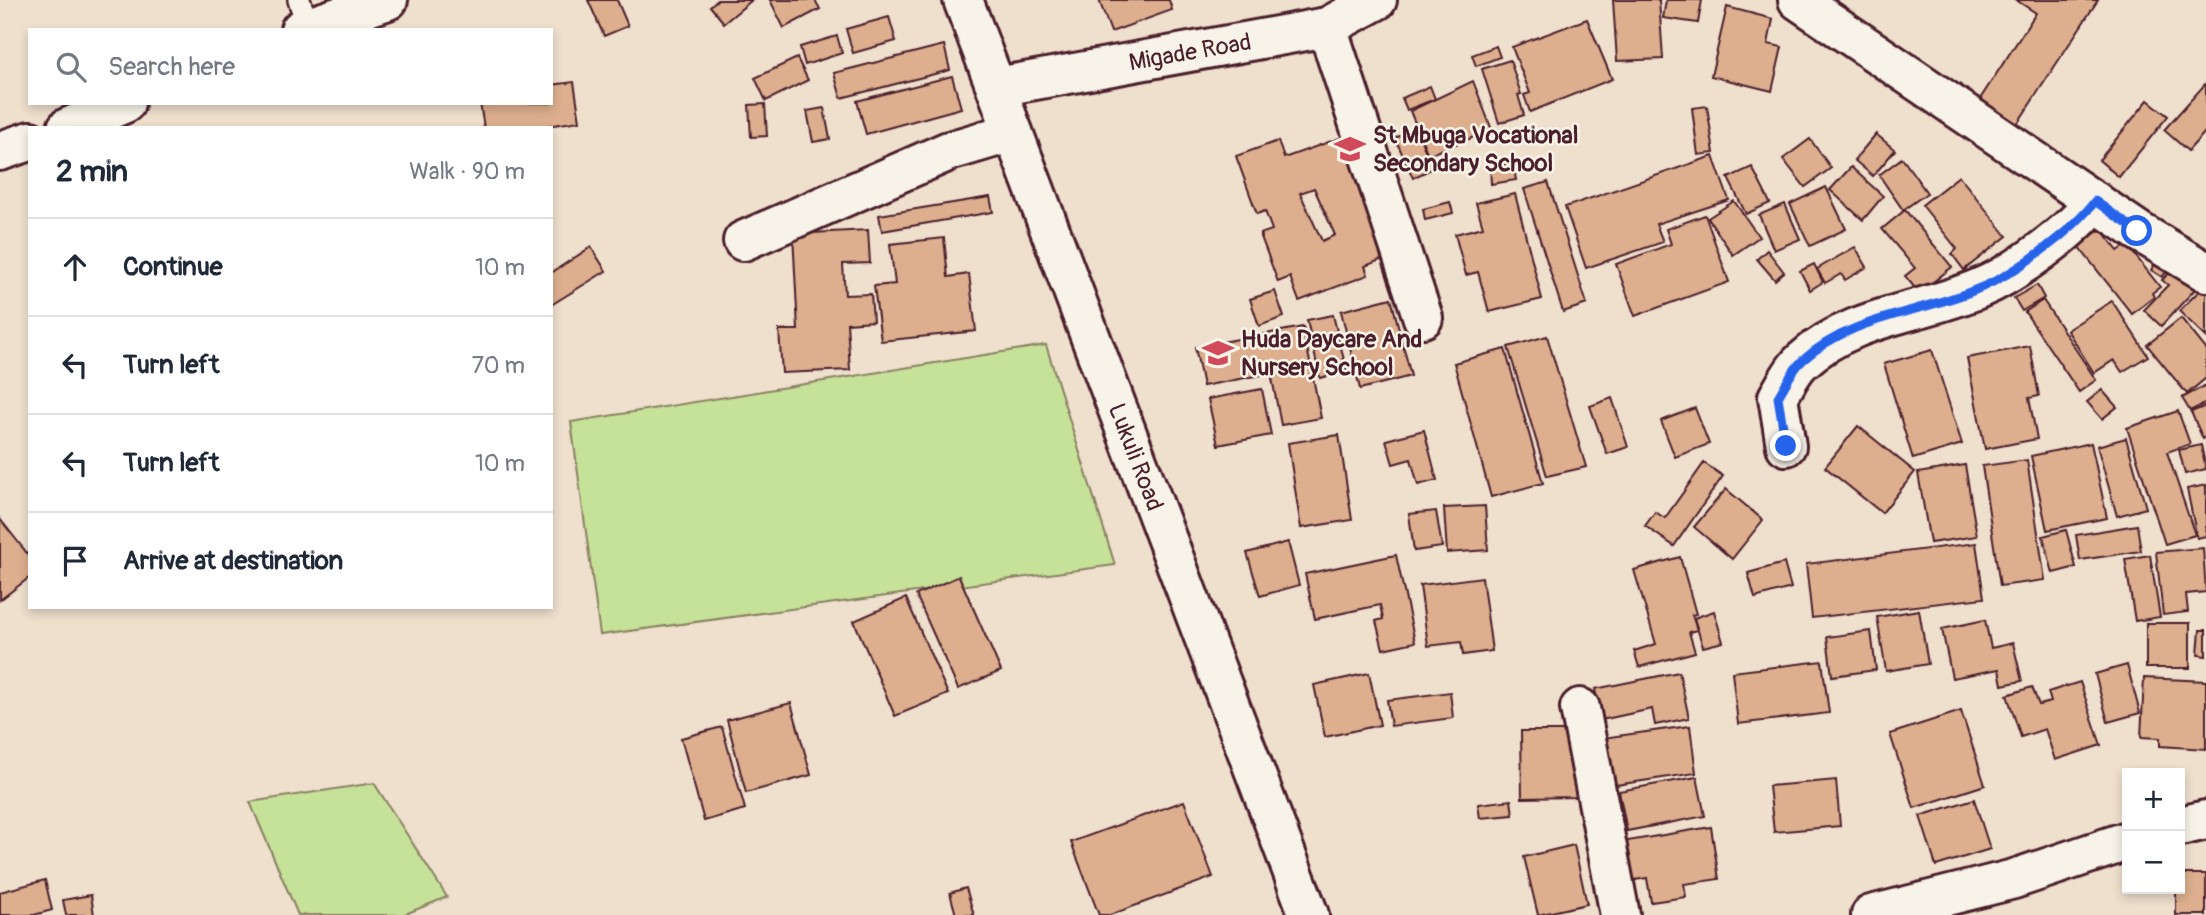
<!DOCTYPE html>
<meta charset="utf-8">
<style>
:root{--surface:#fff;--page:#f2f2f3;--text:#1f2937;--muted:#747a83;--line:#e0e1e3}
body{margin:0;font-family:Pangolin,sans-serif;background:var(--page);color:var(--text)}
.controls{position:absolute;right:21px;bottom:21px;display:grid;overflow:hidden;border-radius:0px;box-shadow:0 4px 10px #0003}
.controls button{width:63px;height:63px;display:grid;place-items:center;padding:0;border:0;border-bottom:2px solid var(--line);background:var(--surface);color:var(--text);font:35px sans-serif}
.stop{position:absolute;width:21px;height:21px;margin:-16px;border:5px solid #2563eb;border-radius:50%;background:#fff}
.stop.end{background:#2563eb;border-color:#fff;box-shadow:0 2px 7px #0008}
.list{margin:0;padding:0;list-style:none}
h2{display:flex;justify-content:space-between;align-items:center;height:91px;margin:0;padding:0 28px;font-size:30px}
h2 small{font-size:23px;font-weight:400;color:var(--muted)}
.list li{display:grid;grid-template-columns:46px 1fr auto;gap:21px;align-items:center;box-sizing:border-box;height:98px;padding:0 28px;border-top:2px solid var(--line)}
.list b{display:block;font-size:26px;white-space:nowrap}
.list em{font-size:23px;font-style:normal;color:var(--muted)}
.icon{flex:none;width:38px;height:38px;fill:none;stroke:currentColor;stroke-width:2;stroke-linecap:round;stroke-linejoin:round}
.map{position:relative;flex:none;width:2206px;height:915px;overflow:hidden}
.search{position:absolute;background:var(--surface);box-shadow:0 4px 10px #0003;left:28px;top:28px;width:525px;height:77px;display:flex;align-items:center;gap:18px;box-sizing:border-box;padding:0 24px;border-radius:0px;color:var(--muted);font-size:26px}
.panel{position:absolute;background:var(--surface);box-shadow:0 4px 10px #0003;left:28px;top:126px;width:525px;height:483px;border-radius:0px}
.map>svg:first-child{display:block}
.green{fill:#c6e198;stroke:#888062;stroke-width:2}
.building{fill:#ddaf8e;stroke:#4a1f2b;stroke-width:2;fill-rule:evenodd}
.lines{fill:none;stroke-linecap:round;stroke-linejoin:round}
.lane-casing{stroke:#4a1f2b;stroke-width:26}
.street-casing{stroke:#4a1f2b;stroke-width:44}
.secondary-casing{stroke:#4a1f2b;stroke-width:44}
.lane{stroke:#f7f3e8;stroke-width:21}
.street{stroke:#f7f3e8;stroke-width:38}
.secondary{stroke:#f7f3e8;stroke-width:38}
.route{stroke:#2563eb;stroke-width:9}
.labels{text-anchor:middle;stroke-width:5;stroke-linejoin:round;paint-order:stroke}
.street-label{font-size:24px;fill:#4a1f2b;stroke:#f7f3e8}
.poi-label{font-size:24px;font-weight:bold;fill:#4a1f2b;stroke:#f7f3e8;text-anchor:start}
</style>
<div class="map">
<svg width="2206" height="915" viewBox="0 0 2206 915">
<rect width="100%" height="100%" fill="#efdfcd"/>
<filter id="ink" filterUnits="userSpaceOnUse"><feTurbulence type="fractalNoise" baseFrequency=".0143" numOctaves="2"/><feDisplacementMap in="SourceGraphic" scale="14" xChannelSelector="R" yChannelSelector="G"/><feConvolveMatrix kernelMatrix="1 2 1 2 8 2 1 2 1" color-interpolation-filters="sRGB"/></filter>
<g filter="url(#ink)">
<g class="green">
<path d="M1046,345L1115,565L600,635L571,422Z"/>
<path d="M374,783L447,897L403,915H298L250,802Z"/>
</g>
<g class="building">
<path d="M588,0H617L628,26L604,36Z"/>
<path d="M717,0H752L724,23L710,6Z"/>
<path d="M770,0H815L820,9L784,28Z"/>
<path d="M1099,0H1169L1172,10L1111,32Z"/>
<path d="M1613,0H1659L1663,59L1617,61Z"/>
<path d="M1666,0H1702L1698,23L1663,18Z"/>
<path d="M2016,0H2098L2017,124L1980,99L2036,13Z"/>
<path d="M1727,7L1773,19L1768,44L1782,47L1772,91L1711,76Z"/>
<path d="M889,17L896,41L853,53L846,29Z"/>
<path d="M1587,19L1612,79L1530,112L1524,95L1530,93L1512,47Z"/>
<path d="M837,36L842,53L805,65L800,47Z"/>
<path d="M944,45L950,70L841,98L834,73Z"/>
<path d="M1496,46L1500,57L1476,66L1472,55Z"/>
<path d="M797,58L808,80L766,101L755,78Z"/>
<path d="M1510,60L1521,94L1518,95L1524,115L1499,123L1482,69Z"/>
<path d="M952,76L961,108L866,134L857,101Z"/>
<path d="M1473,81L1492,130L1428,155L1410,111Z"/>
<path d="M574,82L580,121L534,128H484L480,103H551V85Z"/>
<path d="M2206,83V131L2188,151L2164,130Z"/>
<path d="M1430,86L1435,99L1407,110L1402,98Z"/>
<path d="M2148,100L2168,116L2119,177L2099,160Z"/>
<path d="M765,104L767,136L751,137L749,105Z"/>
<path d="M1707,106L1714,153L1698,155L1692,108Z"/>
<path d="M824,108L830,139L813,142L807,111Z"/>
<path d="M1416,129L1433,168L1413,178L1395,138Z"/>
<path d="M1351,134L1396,254L1365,266L1368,275L1299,301L1290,277L1278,282L1260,234L1272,230L1265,211L1257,214L1236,156L1278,141L1284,158ZM1314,188L1335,235L1322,241L1300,193Z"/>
<path d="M1876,134L1895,150L1873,176L1854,160Z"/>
<path d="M1810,139L1831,168L1805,187L1783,159Z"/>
<path d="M1713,156L1729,200L1656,224L1663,242L1586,268L1565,207Z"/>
<path d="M1902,158L1927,193L1903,210L1879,175Z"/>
<path d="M1513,163L1516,180L1491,184L1490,166Z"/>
<path d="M1752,167L1770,203L1746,214L1728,178Z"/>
<path d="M1851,167L1883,196L1863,220L1830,190Z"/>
<path d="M1959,176L2007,236L1964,270L1952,254L1957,249L1922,205Z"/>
<path d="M1548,182L1587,304L1563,312L1524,189Z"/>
<path d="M1826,187L1846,229L1810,246L1790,204Z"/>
<path d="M1515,194L1542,299L1489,312L1478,272L1466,275L1455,234L1483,227L1476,203Z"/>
<path d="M990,197L993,212L882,231L879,215Z"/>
<path d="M1734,201L1759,237L1733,255L1708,218Z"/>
<path d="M1450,202L1453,213L1425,220L1423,209Z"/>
<path d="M1785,204L1800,239L1774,250L1759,215Z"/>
<path d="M1905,210L1952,267L1919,293L1905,276L1915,268L1882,229Z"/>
<path d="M1705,215L1729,282L1635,316L1616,264L1671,244L1666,229Z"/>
<path d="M2101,229L2118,251L2127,245L2160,287L2152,293L2154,297L2132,314L2078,246Z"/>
<path d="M868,230L870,263L843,264L845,295L871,294L873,321L847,323L850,370L782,373L779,330H798L793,234Z"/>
<path d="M944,238L948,277L969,274L976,331L881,341L874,286L895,284L890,244Z"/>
<path d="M591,247L606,271L551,305V273Z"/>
<path d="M1855,247L1867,267L1845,280L1841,274L1825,283L1817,269Z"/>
<path d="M1767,250L1784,272L1775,280L1757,259Z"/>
<path d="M2159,259L2170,267L2162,277L2151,270Z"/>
<path d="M1814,264L1823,282L1810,290L1800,271Z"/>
<path d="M2177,265L2198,286L2161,326L2144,310L2168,285L2162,280Z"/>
<path d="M2037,285L2044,298L2022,311L2014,298Z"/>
<path d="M2205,285L2206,286V337L2179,311Z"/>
<path d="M1275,291L1284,317L1259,326L1250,299Z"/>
<path d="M1391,298L1411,376L1360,389L1341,311Z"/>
<path d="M2043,300L2096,380L2079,392L2025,312Z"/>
<path d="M2112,301L2148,356L2122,372L2114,360L2094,373L2067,330Z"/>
<path d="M1333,315L1347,372L1320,378L1307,320Z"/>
<path d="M2181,318L2206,349V378L2187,394L2147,345Z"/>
<path d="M1303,327L1321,418L1281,425L1271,373L1203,386L1195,347Z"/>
<path d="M1547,336L1586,467L1547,476L1508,347Z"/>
<path d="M2030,346L2039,396L2029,398L2037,439L1985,449L1967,358Z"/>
<path d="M1505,349L1543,483L1491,497L1454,363Z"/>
<path d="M1932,350L1962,444L1913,459L1884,364Z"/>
<path d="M2206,385V403L2190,411L2182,398Z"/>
<path d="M1262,389L1271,435L1218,445L1208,399Z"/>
<path d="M2102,390L2117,407L2102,419L2087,402Z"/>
<path d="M1612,398L1628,447L1607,454L1590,406Z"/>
<path d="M2206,406V437L2203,439L2191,412Z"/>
<path d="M1695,408L1709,444L1675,457L1661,421Z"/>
<path d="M2178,411L2190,444L2167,452L2195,535L2165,544L2127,428Z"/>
<path d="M1858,426L1915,472L1882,513L1825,467Z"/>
<path d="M1424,430L1437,480L1418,485L1411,459L1393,464L1386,440Z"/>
<path d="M1339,435L1352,520L1301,528L1288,443Z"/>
<path d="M2126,438L2146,508L2117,516L2097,446Z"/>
<path d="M2091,443L2107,518L2047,530L2031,456Z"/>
<path d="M2201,445L2206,469L2185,474L2179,450Z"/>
<path d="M2027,460L2045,580L2000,586L1982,466Z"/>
<path d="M1704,463L1723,476L1674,546L1645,526L1655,512L1665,518Z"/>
<path d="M1965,465L1977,536L1930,543L1918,473Z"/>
<path d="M2206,485V536L2197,538L2187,489Z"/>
<path d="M1726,489L1763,520L1732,559L1694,527Z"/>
<path d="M1485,506L1488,550L1447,553L1444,508Z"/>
<path d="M1436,511L1442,547L1414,551L1409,514Z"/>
<path d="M0,519L30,557V577L0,600Z"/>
<path d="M2137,525L2141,551L2080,560L2076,535Z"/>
<path d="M2066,530L2076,567L2053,573L2043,536Z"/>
<path d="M1288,542L1299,585L1260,596L1247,553Z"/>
<path d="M1976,543L1984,598L1812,618L1806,564Z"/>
<path d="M2203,548L2206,592L2186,594L2188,612L2163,615L2156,552Z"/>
<path d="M1396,555L1415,642L1383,649L1376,621L1383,619L1380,605L1315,619L1305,574Z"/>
<path d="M2150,555L2160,617L2135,621L2125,559Z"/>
<path d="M1680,557L1696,614L1692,615L1697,630L1689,632L1695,652L1639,667L1634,651L1656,644L1634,570Z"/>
<path d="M1784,563L1791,588L1755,598L1748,573Z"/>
<path d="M959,576L1001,671L958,689L916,595Z"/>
<path d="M1482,577L1492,651L1463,655L1461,642L1428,646L1420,585Z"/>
<path d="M906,598L948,694L895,716L854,621Z"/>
<path d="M1919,610L1928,664L1886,671L1877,617Z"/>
<path d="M1714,611L1723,642L1703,647L1694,618Z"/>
<path d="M1985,620L1991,648L2013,643L2022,681L2002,685L1999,669L1952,678L1942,629Z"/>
<rect x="2146" y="623" width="44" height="45"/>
<path d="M2200,630H2206V656L2198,655Z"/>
<path d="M1871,631L1876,670L1832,676L1827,637Z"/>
<path d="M1822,661L1829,713L1738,724L1732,672Z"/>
<path d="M2127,665L2140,713L2108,722L2095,674Z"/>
<path d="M1679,672L1689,718L1655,725L1652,709L1601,720L1595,689Z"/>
<path d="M1369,673L1380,725L1325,737L1314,685Z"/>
<path d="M2144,678L2206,681V749L2160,746V738L2141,737Z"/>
<path d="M2080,682L2101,745L2055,760L2045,729L2021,737L2007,695L2032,687L2039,705L2051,702L2048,692Z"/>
<path d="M1450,692L1453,718L1391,726L1387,700Z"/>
<path d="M791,703L811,775L746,793L727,720Z"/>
<path d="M1961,711L1985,785L1914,808L1890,734Z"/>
<path d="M1690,726L1696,773L1609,786L1602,738Z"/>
<path d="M722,727L745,809L704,821L681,738Z"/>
<path d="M1521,731H1576L1577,797L1522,798Z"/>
<path d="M1697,777L1705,816L1627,831L1619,791Z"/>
<path d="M1836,780L1840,826L1774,832L1769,786Z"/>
<path d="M1974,799L1990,849L1936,866L1920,816Z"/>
<path d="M1511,800L1513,815L1480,818L1478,804Z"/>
<path d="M1184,801L1213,877L1110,915H1099L1071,842Z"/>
<path d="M1711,827L1719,879L1684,884L1686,897L1651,902L1647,878L1629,881L1622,842Z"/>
<path d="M1574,845L1587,904L1538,915L1524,857Z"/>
<path d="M2180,874H2206V915H2176V889H2180Z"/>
<path d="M45,880L52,910L34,915H0V892Z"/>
<path d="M966,888L974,915H956L950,893Z"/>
<path d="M91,895L94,915H66L63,900Z"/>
</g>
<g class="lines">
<defs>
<path id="lane" d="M299,0L308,26"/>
<g id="street">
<path d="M1798,0L2138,231L2206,272"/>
<path d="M1327,27L1423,318"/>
<path d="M300,30L388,0"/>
<path d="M997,87L1327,27L1377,0"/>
<path d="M67,128L125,103"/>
<path d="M0,151L30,141"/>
<path d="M743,241L949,151L1013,132"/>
<path d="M1786,446L1778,397C1785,386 1792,370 1802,361C1852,315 1920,314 1980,288C2014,274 2073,231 2095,201"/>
<path d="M1580,708L1620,915"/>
<path d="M2180,826L2206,820"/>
<path d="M1871,915L2014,879L2127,841"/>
</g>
<path id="secondary" d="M963,0L1309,915"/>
</defs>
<use href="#lane" class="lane-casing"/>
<use href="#street" class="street-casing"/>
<use href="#secondary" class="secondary-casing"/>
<use href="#lane" class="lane"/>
<use href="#street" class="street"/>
<use href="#secondary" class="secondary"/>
</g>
</g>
<g class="lines" filter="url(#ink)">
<path class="route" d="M1786,446L1778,397C1785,386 1792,370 1802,361C1852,315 1920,314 1980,288C2014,274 2073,231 2095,201L2137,231"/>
</g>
<defs>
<symbol id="school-bare" viewBox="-9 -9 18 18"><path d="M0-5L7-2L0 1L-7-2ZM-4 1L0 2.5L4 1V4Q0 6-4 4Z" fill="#d1495b" stroke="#f7f3e8" stroke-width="2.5" paint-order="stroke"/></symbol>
</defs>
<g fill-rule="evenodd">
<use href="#school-bare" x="1328" y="127" width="44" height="44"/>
<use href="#school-bare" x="1196" y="331" width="44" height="44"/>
</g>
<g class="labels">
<g class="street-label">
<text transform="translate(1190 52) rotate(-10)" y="8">Migade Road</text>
<text transform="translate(1136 457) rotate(69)" y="8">Lukuli Road</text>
</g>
<g class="poi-label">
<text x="1373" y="143">St Mbuga Vocational<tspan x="1373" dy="28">Secondary School</tspan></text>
<text x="1241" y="347">Huda Daycare And<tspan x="1241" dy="28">Nursery School</tspan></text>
</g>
</g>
</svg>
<div class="controls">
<button>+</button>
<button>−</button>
</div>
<div class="stop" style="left:2137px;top:231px"></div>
<div class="stop end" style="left:1786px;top:446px"></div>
<div class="search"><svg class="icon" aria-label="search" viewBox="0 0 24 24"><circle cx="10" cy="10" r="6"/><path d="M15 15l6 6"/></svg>Search here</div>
<section class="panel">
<h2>2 min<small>Walk · 90 m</small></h2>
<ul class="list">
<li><svg class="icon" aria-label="ahead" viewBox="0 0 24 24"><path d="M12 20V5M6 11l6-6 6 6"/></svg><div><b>Continue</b></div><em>10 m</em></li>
<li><svg class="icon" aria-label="left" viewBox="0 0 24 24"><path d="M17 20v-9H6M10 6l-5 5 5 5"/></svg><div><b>Turn left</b></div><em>70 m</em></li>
<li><svg class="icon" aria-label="left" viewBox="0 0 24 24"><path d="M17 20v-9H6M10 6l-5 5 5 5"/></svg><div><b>Turn left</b></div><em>10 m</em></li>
<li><svg class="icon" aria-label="arrive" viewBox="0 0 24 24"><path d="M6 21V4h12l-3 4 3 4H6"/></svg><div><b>Arrive at destination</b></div></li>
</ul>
</section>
</div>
